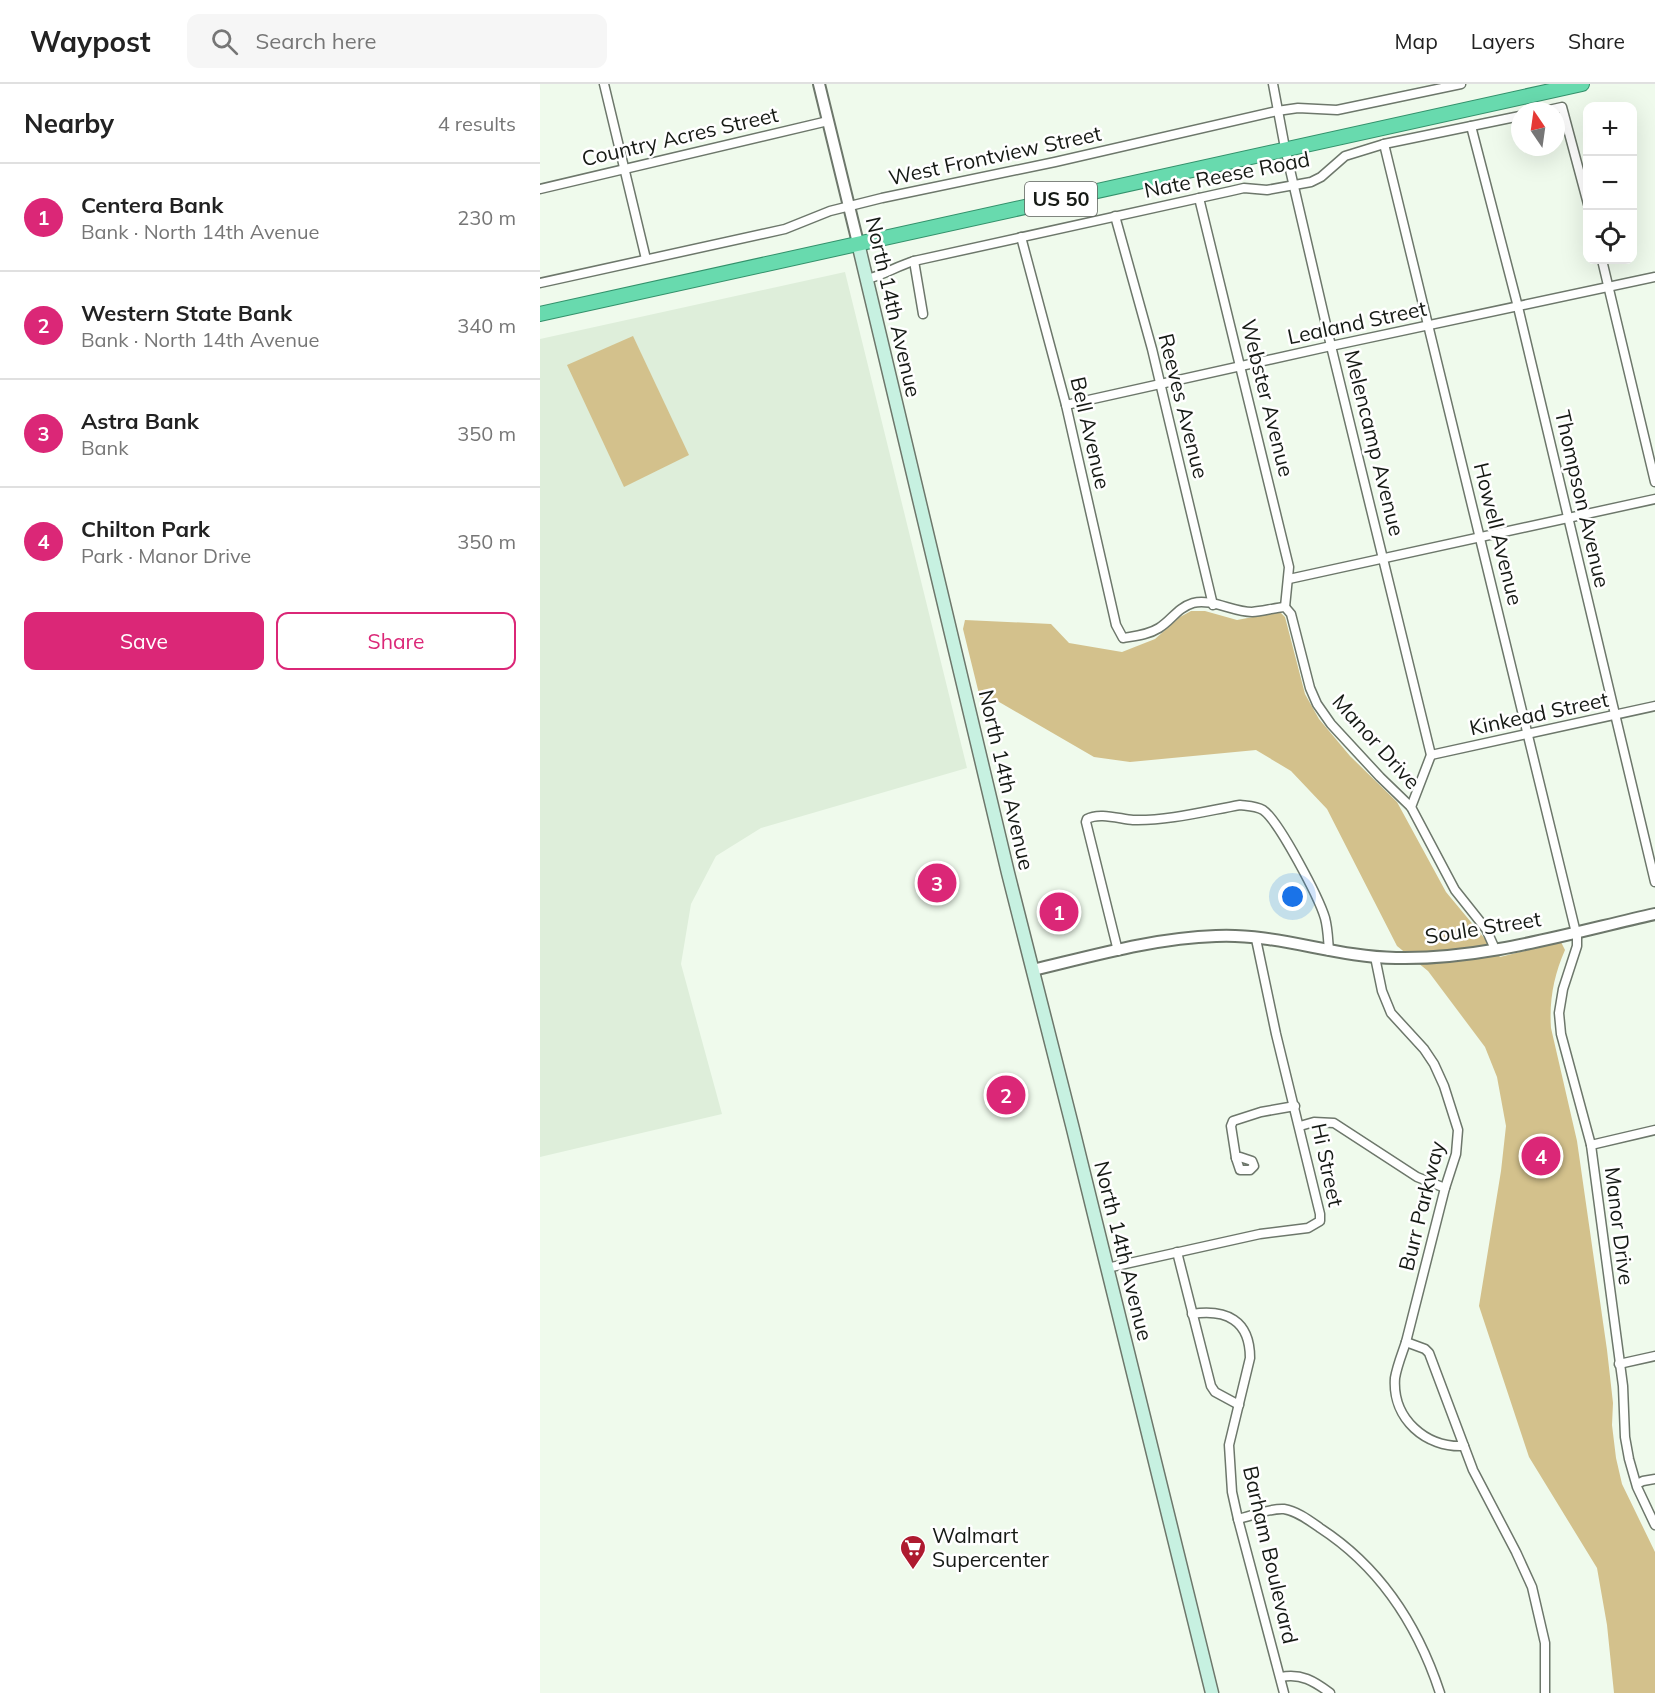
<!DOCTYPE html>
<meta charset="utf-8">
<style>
:root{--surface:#fff;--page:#f6f6f6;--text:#222;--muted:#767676;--line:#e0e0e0;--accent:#db2777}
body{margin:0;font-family:Mulish,sans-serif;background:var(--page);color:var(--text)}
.controls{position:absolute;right:18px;top:18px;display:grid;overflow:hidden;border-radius:12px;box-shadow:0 6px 24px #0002}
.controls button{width:54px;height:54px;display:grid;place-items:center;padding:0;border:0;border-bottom:2px solid var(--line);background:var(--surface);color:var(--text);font:30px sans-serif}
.compass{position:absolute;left:971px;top:18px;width:54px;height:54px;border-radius:50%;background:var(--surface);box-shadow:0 6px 24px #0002;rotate:347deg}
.you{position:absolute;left:753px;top:813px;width:21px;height:21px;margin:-15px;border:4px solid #fff;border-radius:50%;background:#1a73e8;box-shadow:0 0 0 9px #1a73e833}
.badge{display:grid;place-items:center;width:39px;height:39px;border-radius:50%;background:var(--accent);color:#fff;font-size:20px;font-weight:700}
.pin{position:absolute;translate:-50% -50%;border:3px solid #fff;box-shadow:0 2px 6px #0006}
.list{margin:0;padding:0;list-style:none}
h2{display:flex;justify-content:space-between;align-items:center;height:78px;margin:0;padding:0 24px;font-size:26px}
h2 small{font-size:20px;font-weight:400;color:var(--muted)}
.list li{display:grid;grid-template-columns:39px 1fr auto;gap:18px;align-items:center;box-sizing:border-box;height:108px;padding:0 24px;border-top:2px solid var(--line)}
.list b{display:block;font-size:22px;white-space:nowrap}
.list p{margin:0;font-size:20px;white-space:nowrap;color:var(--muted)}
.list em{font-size:20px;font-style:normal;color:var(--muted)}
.actions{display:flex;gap:12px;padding:18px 24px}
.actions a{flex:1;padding:14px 0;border:2px solid var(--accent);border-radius:12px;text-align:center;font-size:21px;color:var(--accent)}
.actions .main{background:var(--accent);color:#fff}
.icon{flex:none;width:33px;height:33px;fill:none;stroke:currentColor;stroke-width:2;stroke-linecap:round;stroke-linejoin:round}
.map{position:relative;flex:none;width:1115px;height:1609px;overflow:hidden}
header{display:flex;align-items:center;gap:36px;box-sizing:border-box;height:84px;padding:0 30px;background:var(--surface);border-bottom:2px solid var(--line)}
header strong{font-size:28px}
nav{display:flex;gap:33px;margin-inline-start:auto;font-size:21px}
.search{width:420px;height:54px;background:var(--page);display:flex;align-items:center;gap:15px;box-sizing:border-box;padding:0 21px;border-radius:12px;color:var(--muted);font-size:22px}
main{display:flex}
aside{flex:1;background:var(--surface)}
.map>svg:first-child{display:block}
.built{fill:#deeeda}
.park{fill:#d3c18c}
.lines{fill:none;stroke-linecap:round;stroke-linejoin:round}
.minor-casing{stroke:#6d776b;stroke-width:11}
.tertiary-casing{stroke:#6d776b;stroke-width:14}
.secondary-casing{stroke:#6d776b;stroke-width:15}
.trunk-casing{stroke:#33916b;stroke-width:16}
.minor{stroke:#fff;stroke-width:8}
.tertiary{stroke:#fff;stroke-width:10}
.secondary{stroke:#c7f1e1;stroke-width:12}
.trunk{stroke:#68daae;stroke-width:14}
.labels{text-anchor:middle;stroke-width:5;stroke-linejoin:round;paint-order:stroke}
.shield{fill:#fff;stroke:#5c5f5b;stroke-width:1.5}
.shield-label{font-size:20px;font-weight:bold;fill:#161a15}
.street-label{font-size:21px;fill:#161a15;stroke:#fff}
.poi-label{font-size:21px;fill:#161a15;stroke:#fff;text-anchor:start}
</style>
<header>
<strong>Waypost</strong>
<div class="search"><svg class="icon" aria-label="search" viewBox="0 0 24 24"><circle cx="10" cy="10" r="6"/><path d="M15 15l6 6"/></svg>Search here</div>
<nav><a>Map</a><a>Layers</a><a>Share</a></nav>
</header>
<main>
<aside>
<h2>Nearby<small>4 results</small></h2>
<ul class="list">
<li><span class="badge">1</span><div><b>Centera Bank</b><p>Bank · North 14th Avenue</p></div><em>230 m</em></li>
<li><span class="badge">2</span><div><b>Western State Bank</b><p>Bank · North 14th Avenue</p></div><em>340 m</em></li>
<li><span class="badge">3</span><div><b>Astra Bank</b><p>Bank</p></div><em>350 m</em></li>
<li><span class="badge">4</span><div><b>Chilton Park</b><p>Park · Manor Drive</p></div><em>350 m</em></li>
</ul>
<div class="actions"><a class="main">Save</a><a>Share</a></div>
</aside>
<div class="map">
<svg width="1115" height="1609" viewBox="0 0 1115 1609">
<rect width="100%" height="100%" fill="#effaec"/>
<path class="built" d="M305,188L427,684L221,744L176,772L151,820L141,880L182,1030L0,1073V255Z"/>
<g class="park">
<path d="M93,252L149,371L84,403L27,281Z"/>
<path d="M651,527H665L697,536L740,528L745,533L765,610L779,635L810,672L857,718L906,808L960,873L1021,858L1025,866C1014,891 1009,916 1011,944L1037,1057L1067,1266L1073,1319L1072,1341L1076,1374L1082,1400L1115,1468V1609H1074L1067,1541L1057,1484L989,1373L939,1222L961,1087L966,1042L957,993L945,963L888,887L857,862L787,725L751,687L716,666L590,678L554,673L454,615L440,614L423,545L425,536L511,540L529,559L582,568L615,555L640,533Z"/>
</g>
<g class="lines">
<defs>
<g id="minor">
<path d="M64,0L106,175"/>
<path d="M733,0L745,64L791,262L891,671L871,723"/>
<path d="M1004,27L1022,23L1048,120"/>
<path d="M931,42L978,223L1115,798"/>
<path d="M844,60L1037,853V862L1023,905L1019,929L1021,950L1051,1061L1083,1302L1085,1353L1089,1375L1097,1403L1115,1441"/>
<path d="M0,105L288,37"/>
<path d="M659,114L749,483L745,523"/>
<path d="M575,132L612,265L673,521"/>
<path d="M481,153L526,321L576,541L583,554C595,552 608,551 619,544C632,536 637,524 653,519C671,514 693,528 712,528C723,527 734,524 745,523L751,530L770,604L777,620L791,640L840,693L871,723L915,806L946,845L955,865"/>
<path d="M1062,176L1115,398"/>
<path d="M374,177L383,230"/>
<path d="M327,195C344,191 357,182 374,177L691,107L704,104L727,106L771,98L781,93L805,72L844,60L980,32"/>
<path d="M0,199L245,145L290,127L342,114L515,78L737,27L758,24L797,26L921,0"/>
<path d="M526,321L791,262L1115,193"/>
<path d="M749,495L1115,415"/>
<path d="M891,671L1115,622"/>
<path d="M578,867L546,738L547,735C559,728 580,735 593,736C628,737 666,727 700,721C708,722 716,722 723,726C739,737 779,814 785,834C788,845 788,856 789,867"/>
<path d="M835,873L842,907L851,929L884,965L894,980L904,1002L918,1046L916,1070L905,1104L866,1258C862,1270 857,1282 855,1294C852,1335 886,1364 924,1362"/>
<path d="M760,1042L774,1038L794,1039L877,1093L905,1104"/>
<path d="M1051,1061L1115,1046"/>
<path d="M700,1073L712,1077L714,1082L710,1086H700L696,1074Z"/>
<path d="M696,1074L691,1042L693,1037L721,1028L755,1022"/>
<path d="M637,1168L671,1302L675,1308L699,1321"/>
<path d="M567,1184L720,1150L768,1144L780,1137V1130L736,950L716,855"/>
<path d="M652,1230C686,1225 710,1236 710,1274L689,1361L692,1408L698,1435L744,1609"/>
<path d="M866,1258L885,1265L889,1269L933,1386L976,1468L992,1503L1005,1559V1609"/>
<path d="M1079,1280L1115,1272"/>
<path d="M1097,1400L1103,1397L1115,1395"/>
<path d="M698,1435C712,1432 729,1424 744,1425C757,1427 770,1437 780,1444C840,1483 878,1542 900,1609"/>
<path d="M741,1593C761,1589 774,1597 790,1609"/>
</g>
<g id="tertiary">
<path d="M279,0L318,159"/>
<path d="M493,886C552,872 614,854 676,852C736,849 795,873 856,874C943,876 1030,849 1115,830"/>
</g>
<path id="secondary" d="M318,159L468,789L532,1041L672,1609"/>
<path id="trunk" d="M0,230L1042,0"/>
</defs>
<use href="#minor" class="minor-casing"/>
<use href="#tertiary" class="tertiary-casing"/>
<use href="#secondary" class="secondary-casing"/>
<use href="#trunk" class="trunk-casing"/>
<use href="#minor" class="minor"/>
<use href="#tertiary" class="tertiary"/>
<use href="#secondary" class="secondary"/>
<use href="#trunk" class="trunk"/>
</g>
<defs>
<symbol id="supermarket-pin" viewBox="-11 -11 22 30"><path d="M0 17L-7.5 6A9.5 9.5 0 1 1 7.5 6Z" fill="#ae1a2f" stroke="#fff"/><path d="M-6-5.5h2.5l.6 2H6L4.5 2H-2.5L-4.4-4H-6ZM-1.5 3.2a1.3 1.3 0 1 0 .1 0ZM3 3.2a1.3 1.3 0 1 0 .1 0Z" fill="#fff"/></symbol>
</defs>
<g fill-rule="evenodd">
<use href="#supermarket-pin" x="358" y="1449" width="30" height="40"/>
</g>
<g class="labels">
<rect class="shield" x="485" y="98" width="72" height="34" rx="4.5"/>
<g class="shield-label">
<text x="521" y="122">US 50</text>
</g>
<g class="street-label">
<text transform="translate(140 53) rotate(-13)" y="7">Country Acres Street</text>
<text transform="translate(455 72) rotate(-12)" y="7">West Frontview Street</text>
<text transform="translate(687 91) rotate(-11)" y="7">Nate Reese Road</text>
<text transform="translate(353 223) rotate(77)" y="7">North 14th Avenue</text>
<text transform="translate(817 239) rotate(-12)" y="7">Lealand Street</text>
<text transform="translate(727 314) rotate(76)" y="7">Webster Avenue</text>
<text transform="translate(643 322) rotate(76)" y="7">Reeves Avenue</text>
<text transform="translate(550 349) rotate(77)" y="7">Bell Avenue</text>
<text transform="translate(834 359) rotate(76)" y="7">Melencamp Avenue</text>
<text transform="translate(1042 415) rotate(77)" y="7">Thompson Avenue</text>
<text transform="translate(958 450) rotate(76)" y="7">Howell Avenue</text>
<text transform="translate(999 630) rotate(-12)" y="7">Kinkead Street</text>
<text transform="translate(836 658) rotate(48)" y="7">Manor Drive</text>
<text transform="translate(466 696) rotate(77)" y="7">North 14th Avenue</text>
<text transform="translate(943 844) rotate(-9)" y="7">Soule Street</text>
<text transform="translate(787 1081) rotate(78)" y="7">Hi Street</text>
<text transform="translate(882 1122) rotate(-76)" y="7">Burr Parkway</text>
<text transform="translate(1079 1142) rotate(83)" y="7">Manor Drive</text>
<text transform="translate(583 1167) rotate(76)" y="7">North 14th Avenue</text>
<text transform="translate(730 1471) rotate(77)" y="7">Barham Boulevard</text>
</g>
<g class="poi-label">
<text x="392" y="1459">Walmart<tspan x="392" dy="24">Supercenter</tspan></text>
</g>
</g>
</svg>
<div class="controls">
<button>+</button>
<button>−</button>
<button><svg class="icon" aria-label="locate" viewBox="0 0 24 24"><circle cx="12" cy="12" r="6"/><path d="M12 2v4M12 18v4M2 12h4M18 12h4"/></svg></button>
</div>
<svg class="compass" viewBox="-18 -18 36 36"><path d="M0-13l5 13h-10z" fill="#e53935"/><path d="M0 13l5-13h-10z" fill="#767676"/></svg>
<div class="you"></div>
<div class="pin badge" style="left:519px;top:828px">1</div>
<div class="pin badge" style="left:466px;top:1011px">2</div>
<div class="pin badge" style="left:397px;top:799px">3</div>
<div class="pin badge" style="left:1001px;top:1072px">4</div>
</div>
</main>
